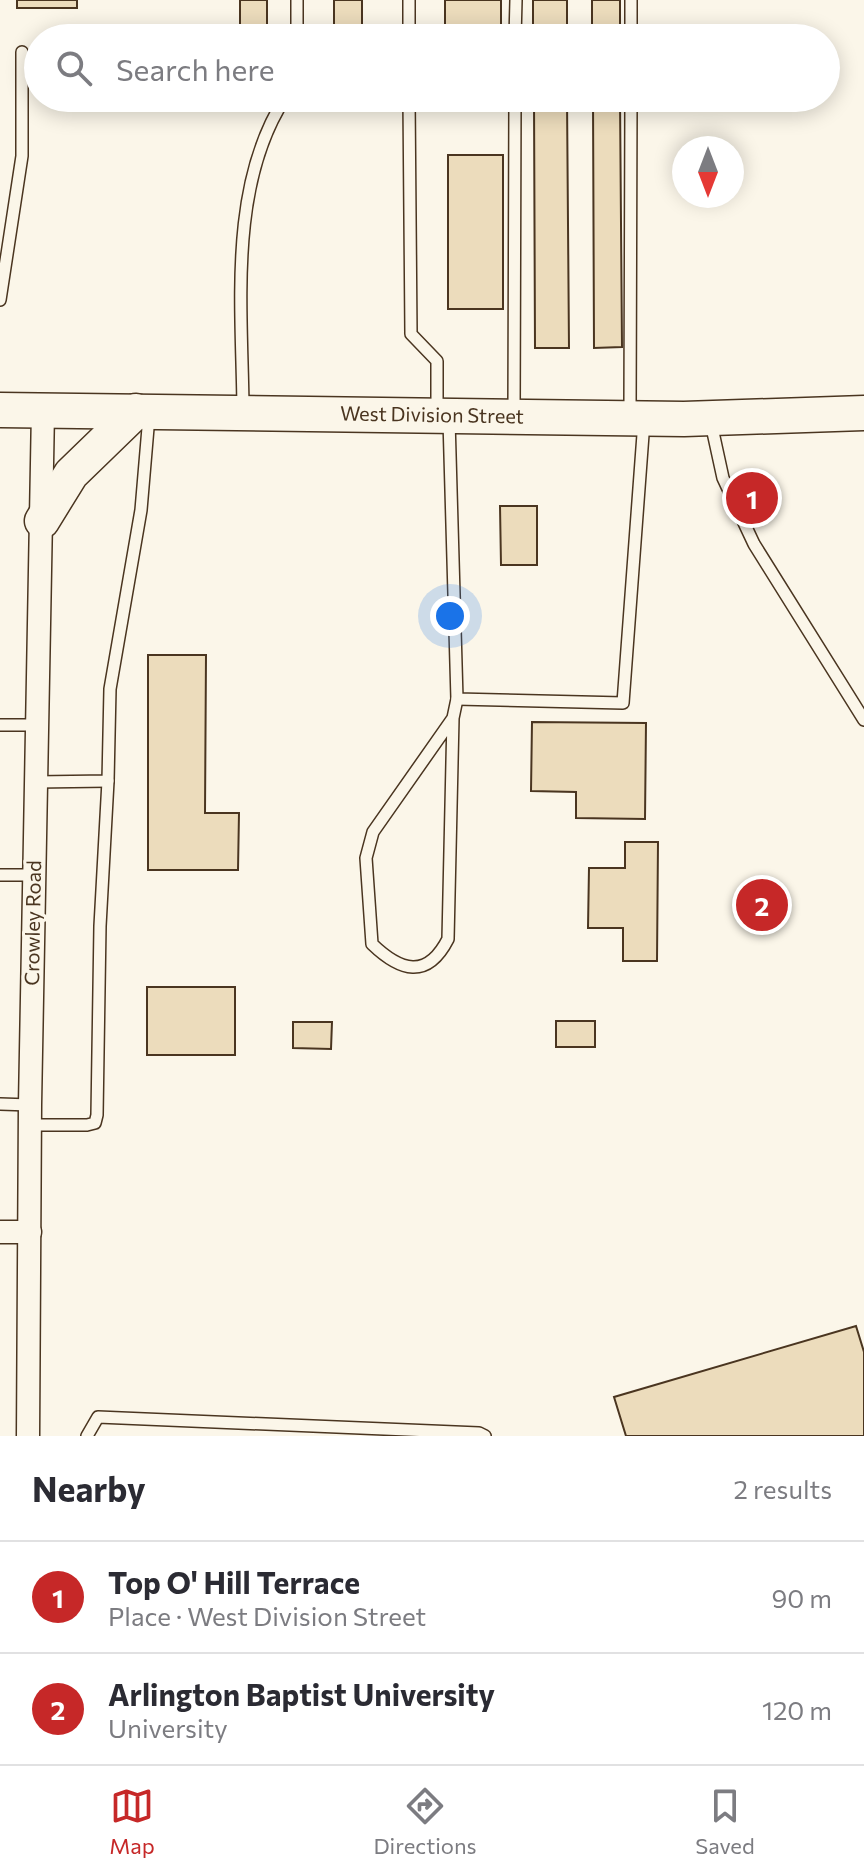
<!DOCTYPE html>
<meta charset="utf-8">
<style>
:root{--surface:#fff;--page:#f7f7f7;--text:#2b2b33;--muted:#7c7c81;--line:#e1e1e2;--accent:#c62828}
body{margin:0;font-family:Commissioner,sans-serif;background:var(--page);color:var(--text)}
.compass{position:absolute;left:672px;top:136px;width:72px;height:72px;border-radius:50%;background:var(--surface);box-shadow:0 4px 20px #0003;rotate:180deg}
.you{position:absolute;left:450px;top:616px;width:28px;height:28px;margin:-20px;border:6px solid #fff;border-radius:50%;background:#1a73e8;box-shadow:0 0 0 12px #1a73e833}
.badge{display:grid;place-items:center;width:52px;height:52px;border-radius:50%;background:var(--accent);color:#fff;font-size:26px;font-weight:700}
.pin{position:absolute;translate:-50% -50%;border:4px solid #fff;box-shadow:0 2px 8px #0006}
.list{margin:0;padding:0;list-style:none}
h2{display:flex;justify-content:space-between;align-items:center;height:104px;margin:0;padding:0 32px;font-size:34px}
h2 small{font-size:26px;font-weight:400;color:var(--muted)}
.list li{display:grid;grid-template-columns:52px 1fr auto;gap:24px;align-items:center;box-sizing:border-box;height:112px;padding:0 32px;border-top:2px solid var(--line)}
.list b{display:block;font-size:30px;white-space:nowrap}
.list p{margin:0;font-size:26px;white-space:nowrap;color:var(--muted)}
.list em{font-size:26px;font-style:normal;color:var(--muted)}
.icon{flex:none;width:44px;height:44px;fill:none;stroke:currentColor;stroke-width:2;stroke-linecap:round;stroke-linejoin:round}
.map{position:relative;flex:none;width:864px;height:1436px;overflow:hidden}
.search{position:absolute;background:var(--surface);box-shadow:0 4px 20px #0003;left:24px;right:24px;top:24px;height:88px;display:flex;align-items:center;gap:20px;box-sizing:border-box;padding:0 28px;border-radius:44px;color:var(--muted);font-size:30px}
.sheet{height:328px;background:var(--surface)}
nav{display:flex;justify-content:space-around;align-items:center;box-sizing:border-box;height:112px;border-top:2px solid var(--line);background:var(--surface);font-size:22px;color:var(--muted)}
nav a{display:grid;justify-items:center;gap:4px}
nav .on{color:var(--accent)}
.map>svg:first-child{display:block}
.building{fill:#ecdcbc;stroke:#4a3520;stroke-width:2}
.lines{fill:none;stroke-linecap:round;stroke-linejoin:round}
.service-casing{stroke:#4a3520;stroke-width:14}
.minor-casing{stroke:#4a3520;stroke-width:25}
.primary-casing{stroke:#4a3520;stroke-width:37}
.service{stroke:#fbf6e9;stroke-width:11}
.minor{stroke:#fbf6e9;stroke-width:22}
.primary{stroke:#fbf6e9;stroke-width:34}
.labels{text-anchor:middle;stroke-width:6;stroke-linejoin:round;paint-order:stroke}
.street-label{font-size:20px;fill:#4a3520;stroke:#fbf6e9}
</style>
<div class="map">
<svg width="864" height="1436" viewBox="0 0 864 1436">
<rect width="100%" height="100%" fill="#fbf6e9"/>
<g class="building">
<rect x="17" y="0" width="60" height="8"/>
<rect x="240" y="0" width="27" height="38"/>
<rect x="334" y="0" width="28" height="38"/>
<rect x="445" y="0" width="56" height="38"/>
<rect x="533" y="0" width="34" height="38"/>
<rect x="592" y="0" width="28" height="38"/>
<rect x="445" y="98" width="56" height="1"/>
<path d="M534,98H567L569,348H535Z"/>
<path d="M593,98H620L622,347L594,348Z"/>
<rect x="448" y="155" width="55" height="154"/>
<path d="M500,506H537V565H501Z"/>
<path d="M148,655H206L205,813H239L238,870H148Z"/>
<path d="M532,722L646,723L645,819L576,818V792L531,791Z"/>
<path d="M625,842H658L657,961H623V928H588L589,868H625Z"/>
<rect x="147" y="987" width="88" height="68"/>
<rect x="556" y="1021" width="39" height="26"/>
<path d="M293,1022H332L331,1049L293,1048Z"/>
<path d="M856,1326L864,1352V1436H626L614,1397Z"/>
</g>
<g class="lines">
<defs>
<g id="service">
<path d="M409,0V38"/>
<path d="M297,38V0"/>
<path d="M515,38L516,0"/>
<path d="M631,38V0"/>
<path d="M409,98L411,334L437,361V411"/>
<path d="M0,300L22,156V52"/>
<path d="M243,408C242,307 228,186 285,98"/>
<path d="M514,412L515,98"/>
<path d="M630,413L631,98"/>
<path d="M449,420L457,699L623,703L644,421"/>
<path d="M711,423L723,478L754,544L864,720"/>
<path d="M453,718L448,939C427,980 400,971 372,944L366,858L373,832L453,718L457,699"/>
<path d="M0,725H37"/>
<path d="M36,782L108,781L110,689L141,510L149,416"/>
<path d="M0,875H34"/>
<path d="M0,1104L30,1105"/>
<path d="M30,1125H87L95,1123L97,1115L100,926L108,781"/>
<path d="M87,1436L98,1417L479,1433L485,1436"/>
</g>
<g id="minor">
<path d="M0,1232H30"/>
<path d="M28,1436L30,1105L43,410"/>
</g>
<g id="primary">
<path d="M0,410L684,419L864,413"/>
<path d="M42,521L71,474L136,411"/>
</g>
</defs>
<use href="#service" class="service-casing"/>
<use href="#minor" class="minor-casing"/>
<use href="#primary" class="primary-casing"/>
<use href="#service" class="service"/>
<use href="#minor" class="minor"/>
<use href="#primary" class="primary"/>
</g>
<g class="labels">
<g class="street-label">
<text transform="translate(432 415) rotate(1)" y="7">West Division Street</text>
<text transform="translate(33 923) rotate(-89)" y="7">Crowley Road</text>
</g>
</g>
</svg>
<svg class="compass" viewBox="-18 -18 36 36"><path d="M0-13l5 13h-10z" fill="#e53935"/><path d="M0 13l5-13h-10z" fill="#7c7c81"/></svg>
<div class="you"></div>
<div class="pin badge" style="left:752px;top:498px">1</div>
<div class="pin badge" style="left:762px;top:905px">2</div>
<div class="search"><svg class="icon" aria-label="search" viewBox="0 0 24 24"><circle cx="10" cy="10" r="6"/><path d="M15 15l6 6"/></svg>Search here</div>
</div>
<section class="sheet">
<h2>Nearby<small>2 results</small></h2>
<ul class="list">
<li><span class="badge">1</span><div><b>Top O' Hill Terrace</b><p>Place · West Division Street</p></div><em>90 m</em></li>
<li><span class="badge">2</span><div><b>Arlington Baptist University</b><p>University</p></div><em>120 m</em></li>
</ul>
</section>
<nav>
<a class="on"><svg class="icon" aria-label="map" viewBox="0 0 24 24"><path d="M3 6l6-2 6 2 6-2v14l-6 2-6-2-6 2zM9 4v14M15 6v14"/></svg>Map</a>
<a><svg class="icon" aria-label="directions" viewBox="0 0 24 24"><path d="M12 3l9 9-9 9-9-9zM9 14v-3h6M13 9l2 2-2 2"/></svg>Directions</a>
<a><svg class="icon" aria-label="saved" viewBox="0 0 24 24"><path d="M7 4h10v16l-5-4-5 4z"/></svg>Saved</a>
</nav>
